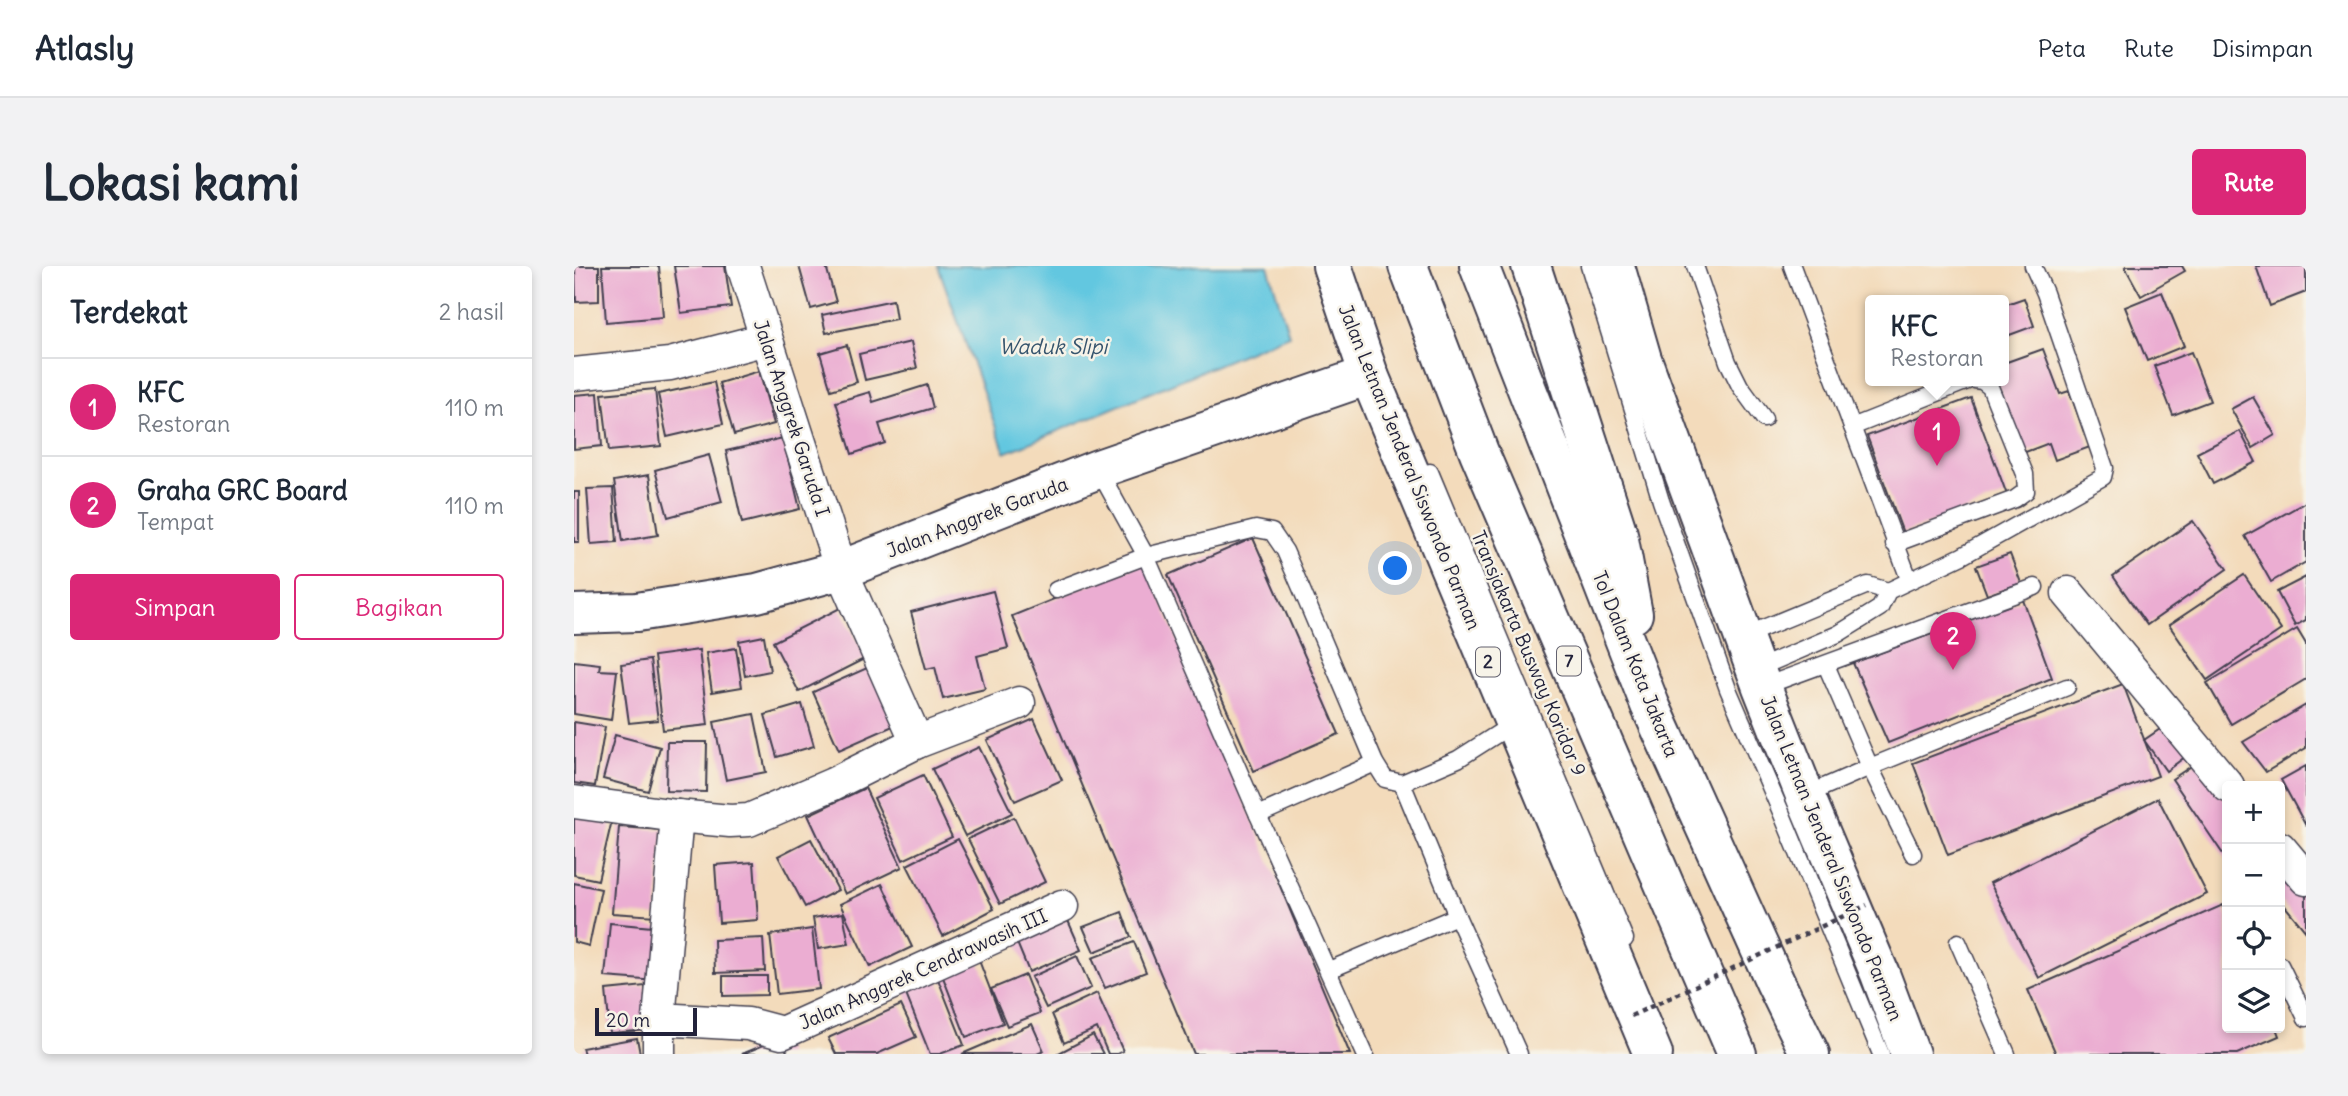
<!DOCTYPE html>
<html lang="id">
<meta charset="utf-8">
<style>
:root{--surface:#fff;--page:#f2f2f3;--text:#1f2937;--muted:#747a83;--line:#e0e1e3;--accent:#db2777}
body{margin:0;font-family:Delius,sans-serif;background:var(--page);color:var(--text)}
.controls{position:absolute;right:21px;bottom:21px;display:grid;overflow:hidden;border-radius:7px;box-shadow:0 4px 10px #0003}
.controls button{width:63px;height:63px;display:grid;place-items:center;padding:0;border:0;border-bottom:2px solid var(--line);background:var(--surface);color:var(--text);font:35px sans-serif}
.scale{position:absolute;left:21px;bottom:18px;width:102px;box-sizing:border-box;padding-left:7px;border:4px solid #22223b;border-top:0;font-size:19px;line-height:24px;white-space:nowrap;color:#22223b;-webkit-text-stroke:5px #f7f3e8;paint-order:stroke}
.you{position:absolute;left:822px;top:303px;width:24px;height:24px;margin:-18px;border:5px solid #fff;border-radius:50%;background:#1a73e8;box-shadow:0 0 0 10px #1a73e833}
.badge{display:grid;place-items:center;width:46px;height:46px;border-radius:50%;background:var(--accent);color:#fff;font-size:23px;font-weight:700}
.pin{position:absolute;translate:-50% -58px;filter:drop-shadow(0 2px 4px #0008)}
.pin::after{content:'';position:absolute;top:37px;width:24px;height:21px;background:inherit;clip-path:polygon(0 0,100% 0,50% 100%)}
.popup{position:absolute;left:1291px;top:29px;width:144px;height:91px;box-sizing:border-box;display:grid;place-content:center;border-radius:7px;background:var(--surface);filter:drop-shadow(0 2px 5px #0005);font-size:23px;white-space:nowrap;color:var(--muted)}
.popup b{font-size:26px;color:var(--text)}
.popup::after{content:'';position:absolute;left:50%;top:100%;margin-left:-14px;border:14px solid transparent;border-top-color:var(--surface)}
.list{margin:0;padding:0;list-style:none}
h2{display:flex;justify-content:space-between;align-items:center;height:91px;margin:0;padding:0 28px;font-size:30px}
h2 small{font-size:23px;font-weight:400;color:var(--muted)}
.list li{display:grid;grid-template-columns:46px 1fr auto;gap:21px;align-items:center;box-sizing:border-box;height:98px;padding:0 28px;border-top:2px solid var(--line)}
.list b{display:block;font-size:26px;white-space:nowrap}
.list p{margin:0;font-size:23px;white-space:nowrap;color:var(--muted)}
.list em{font-size:23px;font-style:normal;color:var(--muted)}
.actions{display:flex;gap:14px;padding:21px 28px}
.actions a{flex:1;padding:16px 0;border:2px solid var(--accent);border-radius:7px;text-align:center;font-size:24px;color:var(--accent)}
.actions .main{background:var(--accent);color:#fff}
.icon{flex:none;width:38px;height:38px;fill:none;stroke:currentColor;stroke-width:2;stroke-linecap:round;stroke-linejoin:round}
.map{position:relative;flex:none;width:1732px;height:788px;overflow:hidden;border-radius:7px}
header{display:flex;align-items:center;gap:42px;box-sizing:border-box;height:98px;padding:0 35px;background:var(--surface);border-bottom:2px solid var(--line)}
header strong{font-size:33px}
nav{display:flex;gap:38px;margin-inline-start:auto;font-size:24px}
.intro{display:flex;align-items:center;justify-content:space-between;box-sizing:border-box;height:168px;padding:0 42px}
h1{margin:0;font-size:49px}
.button{padding:18px 32px;border-radius:7px;background:var(--accent);color:#fff;font-size:24px;font-weight:700}
main{display:flex;gap:42px;padding:0 42px}
aside{flex:1;background:var(--surface);border-radius:7px;box-shadow:0 4px 10px #0003}
.map>svg:first-child{display:block}
.water{fill:#62c7e0;stroke:#42748e;stroke-width:2}
.building{fill:#ebadd2}
.lines{fill:none;stroke-linecap:round;stroke-linejoin:round}
.service-casing{stroke:#413e4e;stroke-width:19}
.minor-casing{stroke:#413e4e;stroke-width:35}
.tertiary-casing{stroke:#413e4e;stroke-width:42}
.trunk-casing{stroke:#413e4e;stroke-width:42}
.motorway-casing{stroke:#413e4e;stroke-width:42}
.service{stroke:#fff;stroke-width:16}
.minor{stroke:#fff;stroke-width:32}
.tertiary{stroke:#fff;stroke-width:38}
.trunk{stroke:#fff;stroke-width:38}
.motorway{stroke:#fff;stroke-width:38}
.path-bridge{stroke:#413e4e;stroke-width:4.5;stroke-dasharray:5 5;stroke-linecap:butt}
.labels{text-anchor:middle;stroke-width:5;stroke-linejoin:round;paint-order:stroke}
.shield{fill:#f7f3e8;stroke:#62616f;stroke-width:2}
.shield-label{font-size:18px;font-weight:bold;fill:#22223b}
.street-label{font-size:19px;fill:#22223b;stroke:#f7f3e8}
.water-label{font-size:21px;font-style:italic;fill:#35546d;stroke:#f7f3e8}
</style>
<header>
<strong>Atlasly</strong>
<nav><a>Peta</a><a>Rute</a><a>Disimpan</a></nav>
</header>
<div class="intro"><h1>Lokasi kami</h1><a class="button">Rute</a></div>
<main>
<aside>
<h2>Terdekat<small>2 hasil</small></h2>
<ul class="list">
<li><span class="badge">1</span><div><b>KFC</b><p>Restoran</p></div><em>110 m</em></li>
<li><span class="badge">2</span><div><b>Graha GRC Board</b><p>Tempat</p></div><em>110 m</em></li>
</ul>
<div class="actions"><a class="main">Simpan</a><a>Bagikan</a></div>
</aside>
<div class="map">
<svg width="1732" height="788" viewBox="0 0 1732 788">
<rect width="100%" height="100%" fill="#f7f3e8"/>
<filter id="ink" filterUnits="userSpaceOnUse"><feTurbulence type="fractalNoise" baseFrequency=".0143" numOctaves="2"/><feDisplacementMap in="SourceGraphic" scale="14" xChannelSelector="R" yChannelSelector="G"/><feConvolveMatrix kernelMatrix="1 2 1 2 8 2 1 2 1" color-interpolation-filters="sRGB"/></filter>
<filter id="wash" filterUnits="userSpaceOnUse"><feTurbulence type="fractalNoise" baseFrequency=".00686" numOctaves="4" result="noise"/><feDisplacementMap in="SourceGraphic" scale="28" xChannelSelector="R" yChannelSelector="G"/><feGaussianBlur stdDeviation="1.57" result="paint"/><feColorMatrix in="noise" values="0 0 0 0 0 0 0 0 0 0 0 0 0 0 0 0 0 1.4 0 .05"/><feComposite in="paint" operator="in"/></filter>
<g filter="url(#wash)">
<rect width="100%" height="100%" fill="#f3dbbb"/>
<path class="water" d="M364,0H694L715,69L431,187Z"/>
<g id="blocks">
<g class="building">
<path d="M1,0H25V35L2,36Z"/>
<path d="M28,0H85L89,51L32,56Z"/>
<path d="M100,0H151L157,41L107,47Z"/>
<path d="M225,0H252L262,36L237,43Z"/>
<path d="M1553,0H1608L1611,5L1567,30L1551,1Z"/>
<path d="M1682,0H1732V26L1696,40Z"/>
<path d="M1588,26L1610,80L1573,95L1551,41Z"/>
<path d="M1450,32L1460,60L1430,71V39Z"/>
<path d="M319,34L322,53L252,67L248,49Z"/>
<path d="M337,76L343,102L291,114L285,88Z"/>
<path d="M273,79L283,116L257,124L246,87Z"/>
<path d="M1469,83L1486,128L1495,125L1516,181L1481,194L1475,177L1449,187L1422,114H1430V97Z"/>
<path d="M1617,86L1636,135L1599,149L1580,100Z"/>
<path d="M185,105L200,158L160,169L145,117Z"/>
<path d="M140,116L149,158L93,171L84,128Z"/>
<path d="M353,119L359,142L305,158L311,177L278,188L262,136L296,126L299,136Z"/>
<path d="M81,123L87,180L35,185L28,128Z"/>
<path d="M24,127L28,180L0,183V129Z"/>
<path d="M1679,131L1701,169L1679,182L1657,143Z"/>
<path d="M1397,132L1433,229L1329,267L1293,170Z"/>
<path d="M1666,165L1682,196L1639,218L1623,187Z"/>
<path d="M209,172L226,243L168,257L152,185Z"/>
<path d="M135,189L148,236L94,251L81,204Z"/>
<path d="M75,209L84,269L49,275L40,215Z"/>
<path d="M39,222L43,276L17,278L13,223Z"/>
<rect x="0" y="226" width="5" height="50"/>
<path d="M1732,236V296L1697,316L1671,270Z"/>
<path d="M1619,255L1653,303L1573,359L1539,310Z"/>
<path d="M679,272L765,468L680,505L594,309Z"/>
<path d="M1436,288L1447,317L1413,329L1402,300Z"/>
<path d="M571,296L776,788H620L438,350Z"/>
<path d="M1670,309L1707,364L1633,414L1595,359Z"/>
<path d="M1732,311V354L1721,360L1703,326Z"/>
<path d="M419,325L434,382L403,390L411,423L369,433L361,401L352,403L337,346Z"/>
<path d="M1449,334L1478,412L1314,477L1279,397Z"/>
<path d="M266,342L292,392L225,426L199,376Z"/>
<path d="M1723,363L1732,378V413L1657,458L1633,417Z"/>
<path d="M190,370L196,405L171,410L165,375Z"/>
<path d="M162,382L168,421L138,426L132,387Z"/>
<path d="M125,384L134,459L89,464L80,390Z"/>
<path d="M76,394L84,454L55,457L47,398Z"/>
<path d="M0,395L26,398L25,404L43,405L37,454L0,448Z"/>
<path d="M302,398L328,456L265,484L239,426Z"/>
<path d="M1549,418L1584,510L1374,589L1339,497Z"/>
<path d="M228,438L240,480L203,491L191,449Z"/>
<path d="M1732,439V482L1692,506L1669,476Z"/>
<path d="M180,448L192,506L152,514L140,456Z"/>
<path d="M460,453L488,514L441,535L413,474Z"/>
<path d="M1598,455L1619,485L1592,505L1570,474Z"/>
<path d="M0,456L31,461L21,520L0,517Z"/>
<path d="M41,469L86,481L74,525L29,513Z"/>
<path d="M93,476H133L132,526L92,525Z"/>
<path d="M405,481L438,547L391,570L358,503Z"/>
<path d="M1625,495L1653,537V594L1598,513Z"/>
<path d="M1732,500V560L1707,514Z"/>
<path d="M349,509L378,571L329,594L300,532Z"/>
<path d="M291,522L328,601L271,628L234,549Z"/>
<path d="M1584,532L1633,628L1465,712L1416,617Z"/>
<path d="M0,541L39,550L24,614L0,609Z"/>
<path d="M440,551L471,616L426,638L394,573Z"/>
<path d="M45,561L89,564L82,650L38,647Z"/>
<path d="M237,573L264,624L231,641L204,590Z"/>
<path d="M384,573L420,643L369,670L333,599Z"/>
<path d="M1706,588L1732,620V666L1706,634Z"/>
<path d="M180,596L184,654L145,657L141,599Z"/>
<path d="M0,617L27,623L15,680L0,676Z"/>
<path d="M308,618L338,681L296,701L266,638Z"/>
<path d="M1649,639L1653,650V762H1702L1705,770L1663,788H1482L1454,724Z"/>
<path d="M548,646L557,671L520,686L509,661Z"/>
<path d="M269,647L275,678L244,683L239,652Z"/>
<path d="M492,650L507,684L455,706L441,672Z"/>
<path d="M36,657L88,662L83,715L31,711Z"/>
<path d="M238,663L245,723L203,728L196,669Z"/>
<path d="M189,672L191,705L141,707L140,674Z"/>
<path d="M560,676L572,706L531,722L518,692Z"/>
<path d="M401,684L429,757L392,771L364,698Z"/>
<path d="M503,690L517,722L472,742L457,711Z"/>
<path d="M360,703L390,779L366,788H356L327,716Z"/>
<path d="M451,709L466,747L433,760L417,723Z"/>
<path d="M149,710H193V729L149,730Z"/>
<path d="M71,720L76,764L36,767L32,724Z"/>
<path d="M523,727L549,785L543,788H534L523,762L490,777L478,748Z"/>
<path d="M327,739L342,771L303,788H262L254,772Z"/>
<path d="M458,758L470,785L463,788H388Z"/>
<path d="M519,769L529,788H483Z"/>
<path d="M63,772L66,788H10L8,782Z"/>
<path d="M207,772L214,788H168Z"/>
</g>
</g>
</g>
<g filter="url(#ink)">
<use href="#blocks" fill-opacity="0" stroke="#413e4e" stroke-width="2"/>
<g class="lines">
<defs>
<g id="service">
<path d="M1015,0L1087,235L1154,423L1207,546L1307,788"/>
<path d="M1121,0L1154,96L1166,120L1190,153"/>
<path d="M1218,0L1335,313"/>
<path d="M1278,161L1396,114"/>
<path d="M524,203L572,290L684,549L791,788"/>
<path d="M856,206L1051,673"/>
<path d="M1320,278L1441,233L1452,225L1451,208L1416,121L1408,115L1401,114"/>
<path d="M482,324L572,290L682,263L698,266L711,285L727,322L801,497L811,513L828,517L883,650L945,788"/>
<path d="M1170,370L1294,319L1314,325"/>
<path d="M1252,399L1296,501L1339,588"/>
<path d="M1182,403L1264,368L1306,342L1314,325L1388,290L1529,211L1531,202L1471,27L1459,0"/>
<path d="M1188,421L1461,321"/>
<path d="M828,517L884,493L939,458"/>
<path d="M1232,532L1250,521L1296,501L1493,421"/>
<path d="M684,549L801,497"/>
<path d="M1384,676L1433,788"/>
<path d="M1706,699L1732,752"/>
<path d="M755,704L883,650"/>
</g>
<g id="minor">
<path d="M169,0L267,304L343,476"/>
<path d="M0,108L96,98L192,73"/>
<path d="M1494,327L1654,520"/>
<path d="M0,536L103,550L156,555L175,554L259,518L343,476L445,437"/>
<path d="M1706,582L1732,613"/>
<path d="M85,753L174,758L208,767L488,640"/>
<path d="M85,788V753L103,550"/>
</g>
<path id="tertiary" d="M0,348L63,346L183,327L267,304L524,203L795,109"/>
<g id="trunk">
<path d="M758,0L795,109L1079,788"/>
<path d="M1041,0L1068,93L1188,421L1232,532L1306,708L1336,788"/>
</g>
<g id="motorway">
<path d="M834,0L905,186L1163,788"/>
<path d="M905,0L1076,439L1201,716L1236,788"/>
<path d="M957,0L1044,268L1059,348"/>
</g>
</defs>
<use href="#service" class="service-casing"/>
<use href="#minor" class="minor-casing"/>
<use href="#tertiary" class="tertiary-casing"/>
<use href="#trunk" class="trunk-casing"/>
<use href="#motorway" class="motorway-casing"/>
<use href="#service" class="service"/>
<use href="#minor" class="minor"/>
<use href="#tertiary" class="tertiary"/>
<use href="#trunk" class="trunk"/>
<use href="#motorway" class="motorway"/>
<path class="path-bridge" d="M1057,750L1293,639"/>
</g>
</g>
<g class="labels">
<g class="shield">
<rect x="983" y="380.5" width="24" height="29" rx="5"/>
<rect x="902" y="381.5" width="24" height="29" rx="5"/>
</g>
<g class="shield-label">
<text x="995" y="401">7</text>
<text x="914" y="402">2</text>
</g>
<g class="street-label">
<text transform="translate(218 152) rotate(72)" y="7">Jalan Anggrek Garuda I</text>
<text transform="translate(836 201) rotate(68)" y="7">Jalan Letnan Jenderal Siswondo Parman</text>
<text transform="translate(403 251) rotate(-21)" y="7">Jalan Anggrek Garuda</text>
<text transform="translate(955 387) rotate(67)" y="7">Transjakarta Busway Koridor 9</text>
<text transform="translate(1062 398) rotate(68)" y="7">Tol Dalam Kota Jakarta</text>
<text transform="translate(1258 592) rotate(68)" y="7">Jalan Letnan Jenderal Siswondo Parman</text>
<text transform="translate(349 703) rotate(-24)" y="7">Jalan Anggrek Cendrawasih III</text>
</g>
<g class="water-label">
<text x="479" y="88">Waduk Slipi</text>
</g>
</g>
</svg>
<div class="controls">
<button>+</button>
<button>−</button>
<button><svg class="icon" aria-label="locate" viewBox="0 0 24 24"><circle cx="12" cy="12" r="6"/><path d="M12 2v4M12 18v4M2 12h4M18 12h4"/></svg></button>
<button><svg class="icon" aria-label="layers" viewBox="0 0 24 24"><path d="M12 4l9 5-9 5-9-5zM3 14l9 5 9-5"/></svg></button>
</div>
<div class="scale">20 m</div>
<div class="you"></div>
<div class="pin badge" style="left:1363px;top:200px">1</div>
<div class="popup"><b>KFC</b>Restoran</div>
<div class="pin badge" style="left:1379px;top:404px">2</div>
</div>
</main>
